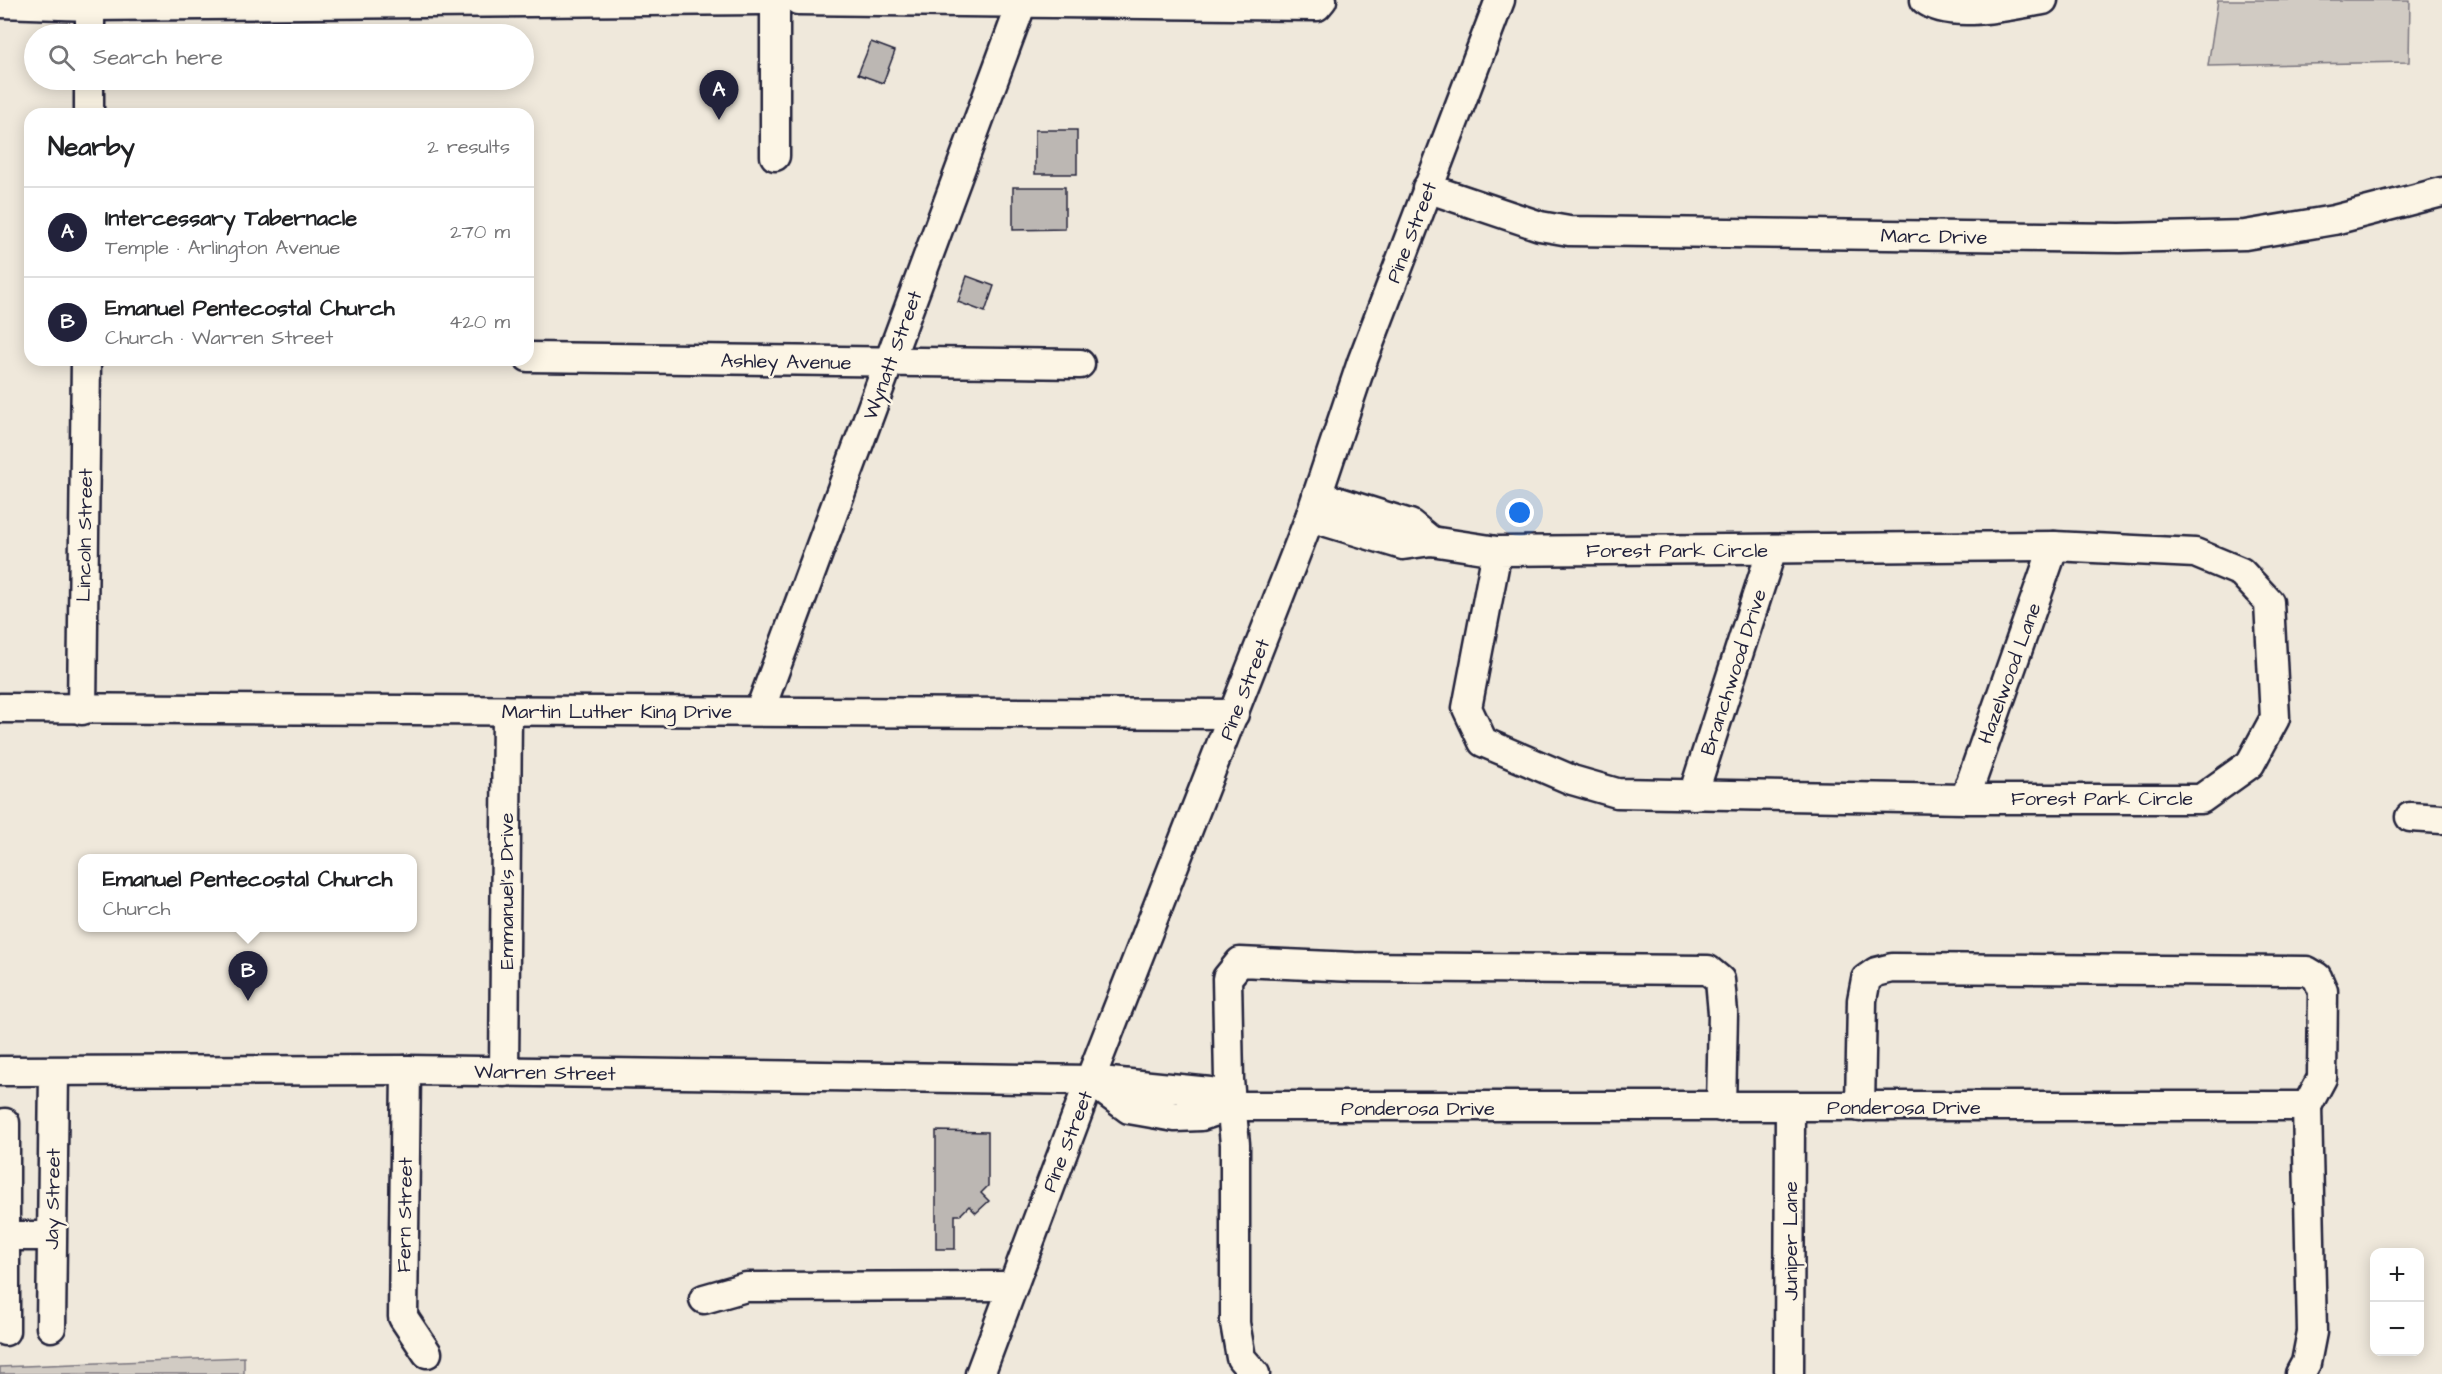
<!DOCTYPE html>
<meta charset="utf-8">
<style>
:root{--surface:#fff;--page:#f2f2f2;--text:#202124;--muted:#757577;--line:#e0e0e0;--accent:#22223b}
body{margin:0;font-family:"Architects Daughter",sans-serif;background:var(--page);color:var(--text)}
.controls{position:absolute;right:18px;bottom:18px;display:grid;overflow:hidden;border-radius:12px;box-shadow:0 3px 15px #0003}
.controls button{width:54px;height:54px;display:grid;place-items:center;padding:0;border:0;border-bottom:2px solid var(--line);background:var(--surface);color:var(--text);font:30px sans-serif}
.you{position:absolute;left:1520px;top:513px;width:21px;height:21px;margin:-15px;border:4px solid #fff;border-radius:50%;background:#1a73e8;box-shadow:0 0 0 9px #1a73e833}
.badge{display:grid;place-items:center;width:39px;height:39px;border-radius:50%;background:var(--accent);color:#fff;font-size:20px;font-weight:700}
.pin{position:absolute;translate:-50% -50px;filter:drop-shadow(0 2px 3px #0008)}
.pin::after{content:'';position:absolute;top:32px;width:21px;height:18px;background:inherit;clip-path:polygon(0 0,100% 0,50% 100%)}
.popup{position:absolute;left:78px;top:854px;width:339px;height:78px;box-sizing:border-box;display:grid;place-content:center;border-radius:12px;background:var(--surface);filter:drop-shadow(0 2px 4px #0005);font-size:20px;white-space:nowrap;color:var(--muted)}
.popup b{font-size:22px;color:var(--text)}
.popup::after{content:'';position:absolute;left:50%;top:100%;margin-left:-12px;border:12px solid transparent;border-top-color:var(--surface)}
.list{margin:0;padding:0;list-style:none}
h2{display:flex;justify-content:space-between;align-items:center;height:78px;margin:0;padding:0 24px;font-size:26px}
h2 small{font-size:20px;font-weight:400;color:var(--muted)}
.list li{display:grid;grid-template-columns:39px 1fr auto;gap:18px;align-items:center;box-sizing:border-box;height:90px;padding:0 24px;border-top:2px solid var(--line)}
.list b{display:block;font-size:22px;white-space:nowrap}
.list p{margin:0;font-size:20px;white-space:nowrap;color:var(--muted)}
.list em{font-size:20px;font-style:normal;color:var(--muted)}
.icon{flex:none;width:33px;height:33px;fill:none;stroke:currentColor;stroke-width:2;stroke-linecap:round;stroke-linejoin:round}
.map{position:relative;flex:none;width:2442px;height:1374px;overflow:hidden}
.search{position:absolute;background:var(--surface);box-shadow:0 3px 15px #0003;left:24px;top:24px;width:510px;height:66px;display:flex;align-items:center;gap:15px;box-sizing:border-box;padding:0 21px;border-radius:33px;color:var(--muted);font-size:22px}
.panel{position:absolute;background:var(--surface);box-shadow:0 3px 15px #0003;left:24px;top:108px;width:510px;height:258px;border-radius:18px}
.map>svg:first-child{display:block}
.green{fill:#d1cbc3;stroke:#7a767f;stroke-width:1.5}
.building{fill:#bcb7b3;stroke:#22223b;stroke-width:1.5}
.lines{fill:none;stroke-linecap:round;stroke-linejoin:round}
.minor-casing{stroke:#22223b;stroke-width:33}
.minor{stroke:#fcf5e5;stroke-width:28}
.labels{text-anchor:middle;stroke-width:5;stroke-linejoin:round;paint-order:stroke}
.street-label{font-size:20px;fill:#22223b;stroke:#fcf5e5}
</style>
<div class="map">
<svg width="2442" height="1374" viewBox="0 0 2442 1374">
<rect width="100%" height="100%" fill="#efe8db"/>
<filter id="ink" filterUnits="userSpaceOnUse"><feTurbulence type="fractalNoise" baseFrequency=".0167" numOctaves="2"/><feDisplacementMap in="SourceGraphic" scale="12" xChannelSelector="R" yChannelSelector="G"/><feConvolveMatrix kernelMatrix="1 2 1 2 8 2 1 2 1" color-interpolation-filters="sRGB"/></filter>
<g filter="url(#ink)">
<g class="green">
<path d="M2218,0H2410L2409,62L2208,66Z"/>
<path d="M244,1357V1374H0V1367Z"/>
</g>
<g class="building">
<path d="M871,42L895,51L883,83L858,74Z"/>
<rect x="1035" y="130" width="42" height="44"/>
<path d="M1013,187H1065V229L1013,230Z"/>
<path d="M967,276L994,286L985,312L958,302Z"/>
<path d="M936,1131L988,1132V1186L981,1193L989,1201L976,1213L969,1206L960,1215H955V1249H936Z"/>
</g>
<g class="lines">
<defs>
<g id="minor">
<path d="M775,0V156"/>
<path d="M798,0L1317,6L1322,0"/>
<path d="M1925,0C1951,20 2012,5 2043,0"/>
<path d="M0,3L90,6L760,0"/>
<path d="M90,34V0"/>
<path d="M89,114V80"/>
<path d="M1427,188L1540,226L1569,231L2120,238L2245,235L2334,220L2442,192"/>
<path d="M528,357L1080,364"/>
<path d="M1317,495L1410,524L1431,541"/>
<path d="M1310,517L1403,545L1431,541L1497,551L2054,546L2195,553L2241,572L2269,602L2275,718L2250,764L2201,799H1965L1617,793L1572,780L1483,742L1467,708L1497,551"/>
<path d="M0,708L1234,714"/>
<path d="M82,710L86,360"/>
<path d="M760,710L1023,0"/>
<path d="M1693,795L1772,549"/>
<path d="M1965,799L2054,546"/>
<path d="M2410,817L2442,819"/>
<path d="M406,1070L403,1317L427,1353"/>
<path d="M0,1071L406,1070L1090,1080"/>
<path d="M504,1072L507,711"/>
<path d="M1231,1106L1210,1092L1090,1080L1129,1109L1175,1117L1201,1116L1231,1106H2307L2312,1332L2306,1363L2300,1374"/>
<path d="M1860,1107L1862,1000L1866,979L1876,972L1892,968L2307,971L2317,977L2323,991L2322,1078L2307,1106"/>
<path d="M5,1236V1123"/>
<path d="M704,1299L746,1287L1013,1286"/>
<path d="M51,1327L54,1072"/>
<path d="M5,1331V1236H51"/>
<path d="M980,1374L1090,1080L1310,517L1362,362L1500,0"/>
<path d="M1255,1374L1241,1358L1235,1323V1144L1229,1080L1227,978L1240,962L1354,967L1708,970L1720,980L1723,1013L1721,1107"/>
<path d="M1789,1374L1790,1107"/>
</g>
</defs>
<use href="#minor" class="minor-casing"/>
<use href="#minor" class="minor"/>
</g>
</g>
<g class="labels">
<g class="street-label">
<text transform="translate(1411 232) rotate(-69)" y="7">Pine Street</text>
<text transform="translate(1934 236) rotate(1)" y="7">Marc Drive</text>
<text transform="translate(892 355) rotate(-70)" y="7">Wynatt Street</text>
<text transform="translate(786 361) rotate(1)" y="7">Ashley Avenue</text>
<text transform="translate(84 535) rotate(-89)" y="7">Lincoln Street</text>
<text x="1677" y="557">Forest Park Circle</text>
<text transform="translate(1733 672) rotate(-72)" y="7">Branchwood Drive</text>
<text transform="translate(2009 673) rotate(-70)" y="7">Hazelwood Lane</text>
<text transform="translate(1244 689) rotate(-69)" y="7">Pine Street</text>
<text x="617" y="718">Martin Luther King Drive</text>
<text x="2102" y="805">Forest Park Circle</text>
<text transform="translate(506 891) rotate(-90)" y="7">Emmanuel's Drive</text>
<text transform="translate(545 1072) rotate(1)" y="7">Warren Street</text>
<text x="1904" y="1114">Ponderosa Drive</text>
<text x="1418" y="1115">Ponderosa Drive</text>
<text transform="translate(1067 1141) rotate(-69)" y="7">Pine Street</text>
<text transform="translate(52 1199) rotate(-89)" y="7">Jay Street</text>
<text transform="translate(404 1215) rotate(-89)" y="7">Fern Street</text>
<text transform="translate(1790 1241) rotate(-90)" y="7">Juniper Lane</text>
</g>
</g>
</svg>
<div class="controls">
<button>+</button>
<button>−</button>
</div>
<div class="you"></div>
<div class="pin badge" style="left:719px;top:120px">A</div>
<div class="pin badge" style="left:248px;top:1001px">B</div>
<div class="popup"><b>Emanuel Pentecostal Church</b>Church</div>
<div class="search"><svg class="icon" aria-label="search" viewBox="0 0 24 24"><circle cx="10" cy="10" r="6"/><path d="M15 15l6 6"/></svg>Search here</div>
<section class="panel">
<h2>Nearby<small>2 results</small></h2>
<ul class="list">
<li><span class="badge">A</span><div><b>Intercessary Tabernacle</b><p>Temple · Arlington Avenue</p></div><em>270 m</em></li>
<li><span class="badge">B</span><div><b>Emanuel Pentecostal Church</b><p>Church · Warren Street</p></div><em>420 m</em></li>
</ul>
</section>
</div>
